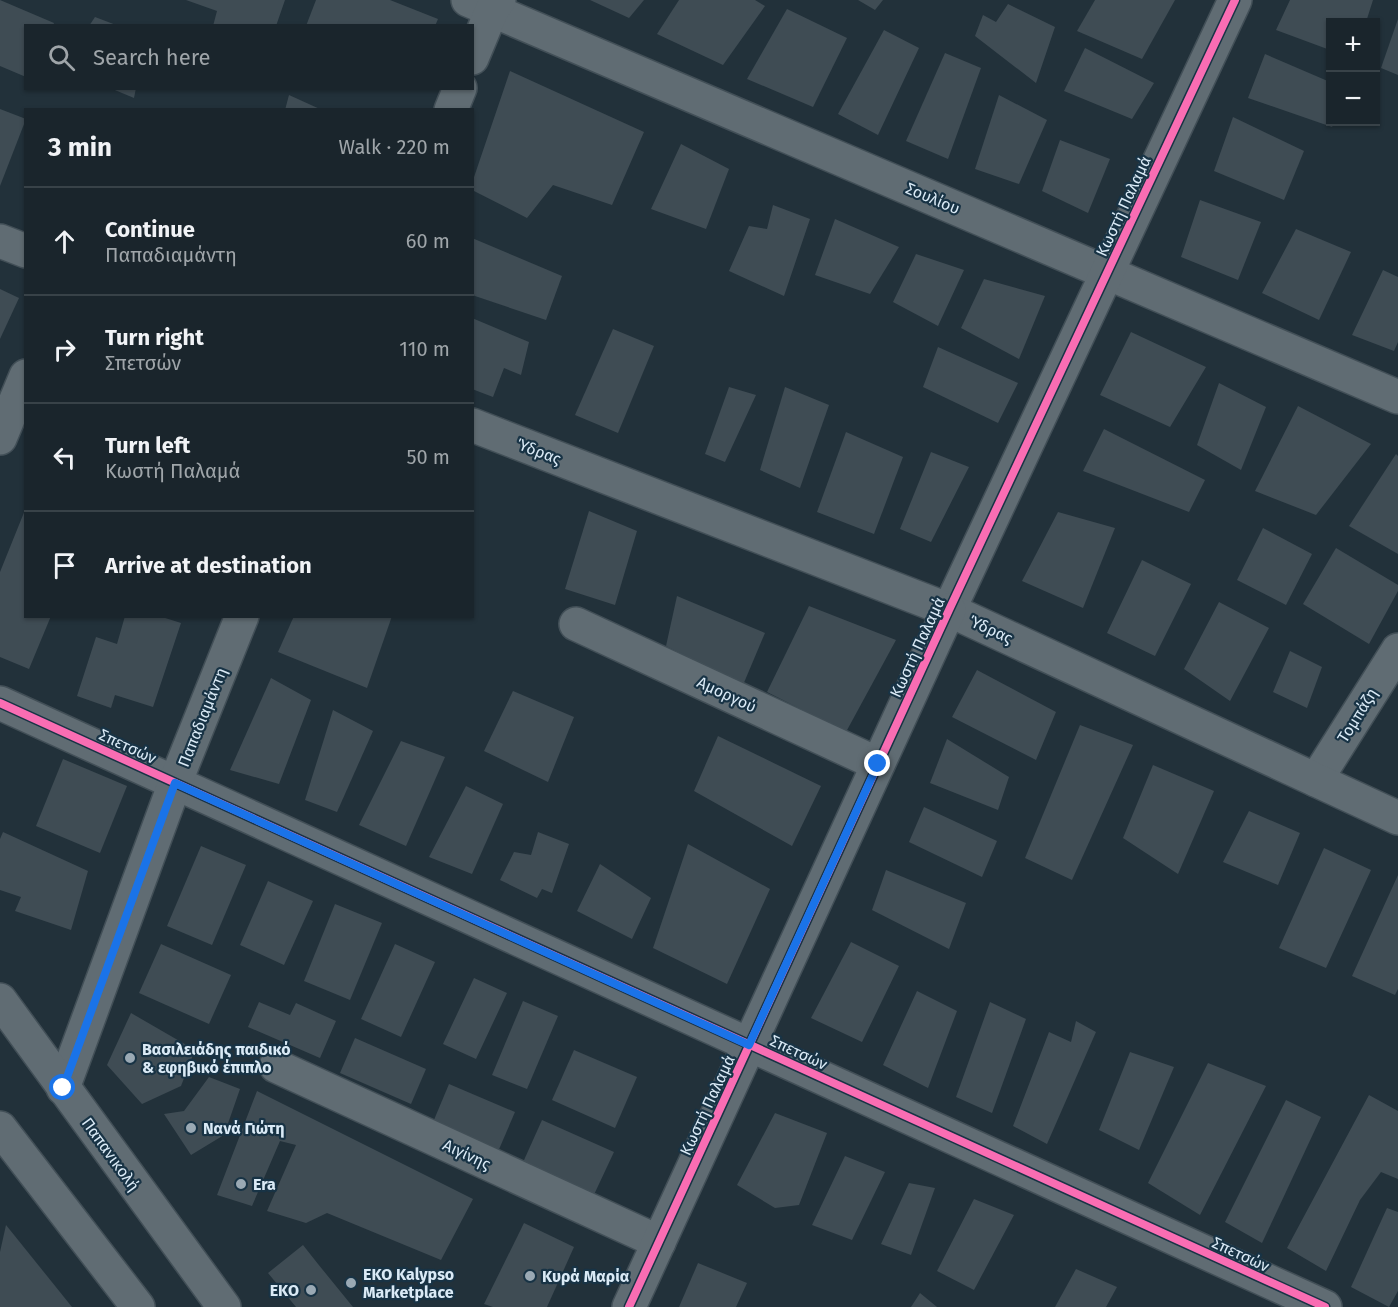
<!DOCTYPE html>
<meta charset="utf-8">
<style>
:root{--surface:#1a252c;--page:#273138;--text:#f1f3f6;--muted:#9fa5a9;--line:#384248}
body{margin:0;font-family:"Fira Sans",sans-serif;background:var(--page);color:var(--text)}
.controls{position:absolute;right:18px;top:18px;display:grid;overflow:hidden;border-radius:0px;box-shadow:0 2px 4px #0004}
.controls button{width:54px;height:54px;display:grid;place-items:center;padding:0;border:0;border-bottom:2px solid var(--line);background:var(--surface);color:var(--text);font:30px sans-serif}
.stop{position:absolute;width:18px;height:18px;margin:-14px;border:4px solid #1a73e8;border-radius:50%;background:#fff}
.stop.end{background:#1a73e8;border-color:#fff;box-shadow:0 2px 6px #0008}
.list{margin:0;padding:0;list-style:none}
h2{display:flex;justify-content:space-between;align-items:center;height:78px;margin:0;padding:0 24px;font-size:26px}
h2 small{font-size:20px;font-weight:400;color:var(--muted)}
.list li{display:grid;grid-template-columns:39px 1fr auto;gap:18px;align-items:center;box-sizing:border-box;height:108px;padding:0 24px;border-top:2px solid var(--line)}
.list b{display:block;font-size:22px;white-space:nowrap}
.list p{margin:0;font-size:20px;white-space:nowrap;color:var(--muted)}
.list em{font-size:20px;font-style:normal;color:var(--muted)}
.icon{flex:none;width:33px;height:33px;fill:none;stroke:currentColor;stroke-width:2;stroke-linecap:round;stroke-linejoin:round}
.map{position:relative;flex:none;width:1398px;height:1307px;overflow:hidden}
.search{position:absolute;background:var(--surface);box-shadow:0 2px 4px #0004;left:24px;top:24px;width:450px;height:66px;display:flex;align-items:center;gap:15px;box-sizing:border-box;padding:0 21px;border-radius:0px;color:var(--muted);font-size:22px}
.panel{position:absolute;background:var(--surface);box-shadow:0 2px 4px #0004;left:24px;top:108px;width:450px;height:510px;border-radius:0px}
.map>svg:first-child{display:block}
.building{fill:#3f4c54}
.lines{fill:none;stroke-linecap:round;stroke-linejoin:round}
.minor-casing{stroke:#424f57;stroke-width:36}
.tertiary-casing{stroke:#424f57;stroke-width:36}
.secondary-casing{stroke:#424f57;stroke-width:36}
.minor{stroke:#606c73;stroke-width:33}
.tertiary{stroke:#606c73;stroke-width:33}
.secondary{stroke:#606c73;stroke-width:33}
.cycleway-casing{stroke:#183345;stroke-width:11}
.cycleway{stroke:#f96db3;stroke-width:8}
.route{stroke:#1a73e8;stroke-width:8}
.poi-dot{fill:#9aa9b4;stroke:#183345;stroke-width:2}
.labels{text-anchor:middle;stroke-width:4.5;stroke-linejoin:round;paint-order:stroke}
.street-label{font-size:16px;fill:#daeaf6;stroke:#183345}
.poi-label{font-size:16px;font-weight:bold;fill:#daeaf6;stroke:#183345;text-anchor:start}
</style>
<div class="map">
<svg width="1398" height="1307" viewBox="0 0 1398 1307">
<rect width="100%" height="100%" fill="#22313a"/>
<g class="building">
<path d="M0,0L54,23L53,26H26V77L0,66Z"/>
<path d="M186,0H285L276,26H213L217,11Z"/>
<path d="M316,0H390L438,19L435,26H306Z"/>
<path d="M590,0H644L629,18Z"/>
<path d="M679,0H755L765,6L723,65L657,34Z"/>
<path d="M858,0H883L875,10Z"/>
<path d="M1095,0H1175L1142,59L1077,31Z"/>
<path d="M1290,0H1373L1366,22H1330V50L1276,30Z"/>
<path d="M1008,4L1055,27L1036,83L975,36L983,15L996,22Z"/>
<path d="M787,9L847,38L813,107L747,79Z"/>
<path d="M95,17L116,25V26H89Z"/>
<path d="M1398,19V75L1381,68Z"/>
<path d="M884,30L919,48L878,135L838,114Z"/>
<path d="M1085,48L1154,83L1132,119L1064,91Z"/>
<path d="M945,53L981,68L948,159L906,141Z"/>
<path d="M1265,54L1330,82V122H1335L1332,127L1248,98Z"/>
<path d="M510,71L644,132L612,205L553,185L527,218L472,190V183Z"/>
<path d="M110,88H136L134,98Z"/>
<path d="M289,95L322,110H285Z"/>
<path d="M999,95L1047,120L1019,184L975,169Z"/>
<path d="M0,109L26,119L0,186Z"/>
<path d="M1233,117L1304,151L1284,200L1214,171Z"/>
<path d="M1060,140L1110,159L1088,213L1042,191Z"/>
<path d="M681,144L729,169L706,229L651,209Z"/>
<path d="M1200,200L1261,222L1238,280L1181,257Z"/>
<path d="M773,205L810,219L784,296L729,271L749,226L767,229Z"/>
<path d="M835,219L899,247L870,294L815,275Z"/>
<path d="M1296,229L1351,252L1319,320L1262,293Z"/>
<path d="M472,238L562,276L546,320L472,295Z"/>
<path d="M916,254L964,270L938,326L893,302Z"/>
<path d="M1383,270L1398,277V342L1394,351L1352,335Z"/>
<path d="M984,279L1045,296L1019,359L961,328Z"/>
<path d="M0,289L19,298L0,339Z"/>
<path d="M472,318L529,342L521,375L504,368L493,397L472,389Z"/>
<path d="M613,329L654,346L618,433L575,415Z"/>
<path d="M1131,332L1206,367L1170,427L1100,395Z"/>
<path d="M938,347L1018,383L998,423L923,387Z"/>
<path d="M1219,383L1266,407L1241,470L1197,445Z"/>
<path d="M729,387L756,395L725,462L705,454Z"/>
<path d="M785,387L829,405L800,488L760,470Z"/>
<path d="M1298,406L1371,444L1316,515L1255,491Z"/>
<path d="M1104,429L1205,480L1189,512L1083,471Z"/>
<path d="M846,432L903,457L874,534L817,512Z"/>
<path d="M931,452L969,467L931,542L900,529Z"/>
<path d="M1396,454L1398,456V554L1349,526Z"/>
<path d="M25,510L26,616H51L29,669L0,657V572Z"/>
<path d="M589,511L637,531L615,605L565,589Z"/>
<path d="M1058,512L1115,528L1083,608L1022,581Z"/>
<path d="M1263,528L1312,554L1286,605L1237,580Z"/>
<path d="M1336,548L1398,585V591L1369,644L1303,604Z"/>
<path d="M1142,560L1191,584L1155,656L1107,633Z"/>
<path d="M677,596L765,633L743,685L666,646Z"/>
<path d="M1219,602L1269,628L1230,701L1184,669Z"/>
<path d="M809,606L896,640L846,732L767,692Z"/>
<path d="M125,616H159L181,623L153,707L115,695L111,708L77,696L96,637L117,644Z"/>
<path d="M294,616H392L367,688L278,652Z"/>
<path d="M1290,651L1322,667L1307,708L1273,692Z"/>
<path d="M977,670L1056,712L1036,760L952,717Z"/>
<path d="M271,678L311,700L279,784L230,770Z"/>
<path d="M513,691L574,717L548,782L484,751Z"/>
<path d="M333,710L373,731L337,812L305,800Z"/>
<path d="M1080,725L1133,745L1072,880L1025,858Z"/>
<path d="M718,736L821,786L792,846L694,791Z"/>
<path d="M947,739L1009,777L998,810L930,783Z"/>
<path d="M401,741L445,757L406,846L359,825Z"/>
<path d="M63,759L127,786L100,853L36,826Z"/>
<path d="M1153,765L1214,791L1178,874L1123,838Z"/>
<path d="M466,786L503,804L472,874L429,857Z"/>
<path d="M924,807L997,841L982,877L909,842Z"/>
<path d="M1249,811L1300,833L1278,885L1223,862Z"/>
<path d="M3,832L88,871L71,930L15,911L21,897L0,890V839Z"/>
<path d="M538,832L569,844L552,893L542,889L537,898L500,880L514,852L531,855Z"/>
<path d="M688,844L770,889L727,984L653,948Z"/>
<path d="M201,846L246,865L212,945L167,926Z"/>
<path d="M1324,848L1371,870L1326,968L1279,948Z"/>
<path d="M600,864L651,898L632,939L577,911Z"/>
<path d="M886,870L966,903L949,949L872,910Z"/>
<path d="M1398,875V989L1395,995L1352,976Z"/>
<path d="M268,881L313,901L284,965L240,945Z"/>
<path d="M335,904L382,923L350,1000L304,981Z"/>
<path d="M851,942L899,966L862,1042L811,1018Z"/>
<path d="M161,944L231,975L209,1024L139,993Z"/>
<path d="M395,944L435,962L401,1037L361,1019Z"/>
<path d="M474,978L507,993L476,1059L443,1044Z"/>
<path d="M917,991L957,1011L928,1088L883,1065Z"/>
<path d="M523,1001L558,1016L527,1089L492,1075Z"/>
<path d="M259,1002L290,1015L296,1003L336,1021L320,1058L248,1027Z"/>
<path d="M990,1002L1026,1019L992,1113L956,1097Z"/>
<path d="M131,1013L195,1050L181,1086L142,1104L107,1065Z"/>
<path d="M1076,1021L1096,1032L1047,1144L1013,1126L1049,1032L1071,1042Z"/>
<path d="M355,1038L426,1069L411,1104L340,1073Z"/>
<path d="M574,1050L637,1077L615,1128L552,1100Z"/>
<path d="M1130,1052L1174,1067L1139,1150L1099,1130Z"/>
<path d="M1208,1063L1266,1086L1200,1215L1148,1183Z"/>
<path d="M209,1077L240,1089L224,1135L191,1155L164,1114L184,1111Z"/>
<path d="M449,1084L515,1112L497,1154L431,1127Z"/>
<path d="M257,1091L473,1199L441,1260L327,1213L306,1223L267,1211L296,1145L280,1141L252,1206L217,1195Z"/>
<path d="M1369,1095L1398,1111V1179L1381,1172L1360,1200L1326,1271L1287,1248Z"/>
<path d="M1286,1100L1321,1117L1262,1243L1225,1222Z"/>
<path d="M775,1113L827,1133L799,1205L775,1208L737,1185Z"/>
<path d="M542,1120L614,1152L591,1201L520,1169Z"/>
<path d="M845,1156L885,1172L852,1240L812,1225Z"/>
<path d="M909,1183L935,1188L911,1255L881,1244Z"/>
<path d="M974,1199L1014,1215L974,1290L937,1271Z"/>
<path d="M1387,1208L1398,1212V1291L1389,1307L1351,1287Z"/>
<path d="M524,1223L574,1247L547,1307H493L484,1304Z"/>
<path d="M6,1225L72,1307H0V1252Z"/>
<path d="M303,1245L318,1264L353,1307H296L268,1273Z"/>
<path d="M698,1263L747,1283L736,1307H679Z"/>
<path d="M1076,1269L1117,1287L1106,1307H1055Z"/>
<path d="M920,1293L937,1307H911Z"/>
</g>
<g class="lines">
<defs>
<g id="minor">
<path d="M468,0L1398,397"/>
<path d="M472,58L492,10L499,0"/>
<path d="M451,110L460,88"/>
<path d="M0,438L26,376"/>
<path d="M949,610L1235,0"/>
<path d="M576,624L878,764"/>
<path d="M0,703L1325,1307"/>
<path d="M1316,780L1398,650"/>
<path d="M276,1066L659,1242"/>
<path d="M63,1088L175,783L242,616"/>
</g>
<g id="tertiary">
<path d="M0,241L26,251"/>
<path d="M472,425L949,610L1398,818"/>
<path d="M629,1307L949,610"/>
</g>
<g id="secondary">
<path d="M0,1000L224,1307"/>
<path d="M0,1128L138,1307"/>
</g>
</defs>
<use href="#minor" class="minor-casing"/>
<use href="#tertiary" class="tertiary-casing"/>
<use href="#secondary" class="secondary-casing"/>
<use href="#minor" class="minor"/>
<use href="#tertiary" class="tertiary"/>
<use href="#secondary" class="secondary"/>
<defs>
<g id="cycleway">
<path d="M0,703L1325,1307"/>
<path d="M629,1307L949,610L1235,0"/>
</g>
</defs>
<use href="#cycleway" class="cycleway-casing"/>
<use href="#cycleway" class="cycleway"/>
</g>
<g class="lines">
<path class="route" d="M63,1088L175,783L749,1045L878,764"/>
</g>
<g class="poi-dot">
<circle cx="130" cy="1058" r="6"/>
<circle cx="191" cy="1128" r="6"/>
<circle cx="241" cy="1184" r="6"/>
<circle cx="530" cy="1276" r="6"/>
<circle cx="351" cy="1283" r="6"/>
<circle cx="311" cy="1290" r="6"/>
</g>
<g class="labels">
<g class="street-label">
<text transform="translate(933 198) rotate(23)" y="6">Σουλίου</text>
<text transform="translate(1123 206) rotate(-65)" y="6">Κωστή Παλαμά</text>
<text transform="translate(539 451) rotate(21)" y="6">Ύδρας</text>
<text transform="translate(991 629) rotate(25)" y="6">Ύδρας</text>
<text transform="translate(917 647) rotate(-65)" y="6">Κωστή Παλαμά</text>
<text transform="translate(727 694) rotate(25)" y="6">Αμοργού</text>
<text transform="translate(1357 715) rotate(-58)" y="6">Τομπάζη</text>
<text transform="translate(202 717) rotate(-68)" y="6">Παπαδιαμάντη</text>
<text transform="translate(128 746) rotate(25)" y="6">Σπετσών</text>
<text transform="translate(799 1052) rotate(25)" y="6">Σπετσών</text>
<text transform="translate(707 1105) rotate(-65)" y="6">Κωστή Παλαμά</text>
<text transform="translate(111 1154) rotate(54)" y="6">Παπανικολή</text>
<text transform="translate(467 1154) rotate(25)" y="6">Αιγίνης</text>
<text transform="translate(1241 1254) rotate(25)" y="6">Σπετσών</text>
</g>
<g class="poi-label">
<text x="142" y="1055">Βασιλειάδης παιδικό<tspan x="142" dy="18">&amp; εφηβικό έπιπλο</tspan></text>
<text x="203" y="1134">Νανά Γιώτη</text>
<text x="253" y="1190">Era</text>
<text x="363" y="1280">EKO Kalypso<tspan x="363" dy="18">Marketplace</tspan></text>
<text x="542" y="1282">Κυρά Μαρία</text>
<text x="299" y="1296" text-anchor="end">EKO</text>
</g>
</g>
</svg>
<div class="controls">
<button>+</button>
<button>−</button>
</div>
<div class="stop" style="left:63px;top:1088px"></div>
<div class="stop end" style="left:878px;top:764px"></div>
<div class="search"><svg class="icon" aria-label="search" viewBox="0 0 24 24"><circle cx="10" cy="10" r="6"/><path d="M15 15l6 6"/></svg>Search here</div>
<section class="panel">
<h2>3 min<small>Walk · 220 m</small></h2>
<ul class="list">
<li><svg class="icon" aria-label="ahead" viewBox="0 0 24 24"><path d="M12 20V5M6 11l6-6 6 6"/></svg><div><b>Continue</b><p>Παπαδιαμάντη</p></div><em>60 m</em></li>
<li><svg class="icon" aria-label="right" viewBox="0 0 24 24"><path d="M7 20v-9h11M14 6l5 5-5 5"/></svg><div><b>Turn right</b><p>Σπετσών</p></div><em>110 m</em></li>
<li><svg class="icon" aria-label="left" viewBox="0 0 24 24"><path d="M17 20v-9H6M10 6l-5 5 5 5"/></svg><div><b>Turn left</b><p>Κωστή Παλαμά</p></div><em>50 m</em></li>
<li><svg class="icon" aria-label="arrive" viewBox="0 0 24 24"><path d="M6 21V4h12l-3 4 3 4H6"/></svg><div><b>Arrive at destination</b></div></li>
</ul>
</section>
</div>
